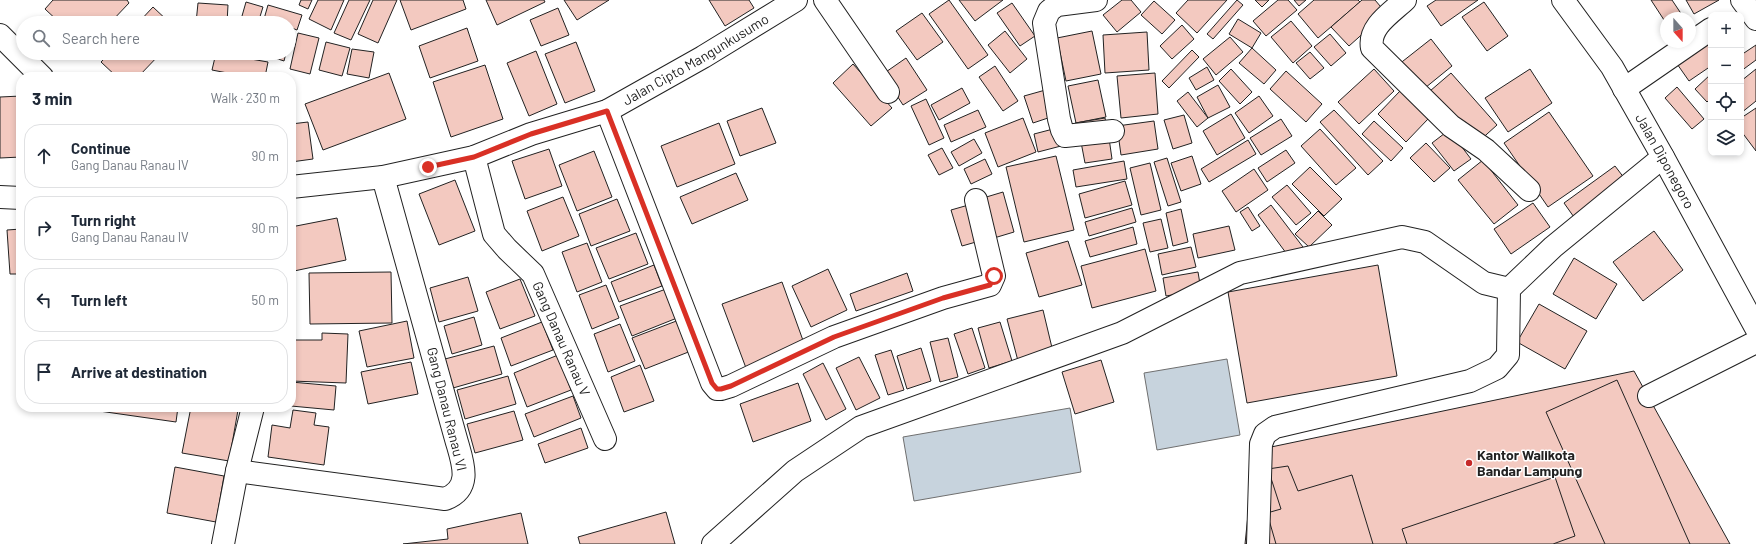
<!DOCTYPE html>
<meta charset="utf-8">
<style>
:root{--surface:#fff;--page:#f2f2f3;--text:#1f2937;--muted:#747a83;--line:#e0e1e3}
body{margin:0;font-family:Barlow,sans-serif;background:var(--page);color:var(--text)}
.controls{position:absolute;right:12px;top:12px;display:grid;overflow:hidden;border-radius:8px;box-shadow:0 2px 6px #0003}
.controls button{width:36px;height:36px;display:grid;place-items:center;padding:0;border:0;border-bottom:1px solid var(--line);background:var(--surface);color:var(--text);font:20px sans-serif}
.compass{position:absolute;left:1660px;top:12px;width:36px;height:36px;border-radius:50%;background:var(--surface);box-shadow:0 2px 6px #0003;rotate:159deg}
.stop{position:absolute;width:12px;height:12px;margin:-9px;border:3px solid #d93025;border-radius:50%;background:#fff}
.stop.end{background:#d93025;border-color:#fff;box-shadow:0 1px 4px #0008}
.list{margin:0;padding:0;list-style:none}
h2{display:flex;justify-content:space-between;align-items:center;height:52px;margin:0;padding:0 16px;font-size:17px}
h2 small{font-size:13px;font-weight:400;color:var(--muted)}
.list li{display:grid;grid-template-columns:26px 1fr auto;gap:12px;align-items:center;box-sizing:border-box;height:64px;margin:0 8px 8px;padding:0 8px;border:1px solid var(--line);border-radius:16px}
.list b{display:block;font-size:15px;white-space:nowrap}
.list p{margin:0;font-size:13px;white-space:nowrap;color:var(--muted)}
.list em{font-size:13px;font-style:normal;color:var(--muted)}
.icon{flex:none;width:22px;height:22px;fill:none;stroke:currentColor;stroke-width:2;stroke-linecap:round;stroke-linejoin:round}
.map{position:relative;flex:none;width:1756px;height:544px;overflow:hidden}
.search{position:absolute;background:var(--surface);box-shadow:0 2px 6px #0003;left:16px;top:16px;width:280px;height:44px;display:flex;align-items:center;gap:10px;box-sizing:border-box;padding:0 14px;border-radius:22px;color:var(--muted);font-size:15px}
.panel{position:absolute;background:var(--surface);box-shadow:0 2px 6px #0003;left:16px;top:72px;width:280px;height:340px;border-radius:16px}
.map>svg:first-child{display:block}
.water{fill:#c7d3dd;stroke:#6f6f6f}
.building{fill:#f3c9c0;stroke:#222}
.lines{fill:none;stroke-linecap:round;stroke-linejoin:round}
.minor-casing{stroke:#222;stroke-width:24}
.major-casing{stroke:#222;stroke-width:24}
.minor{stroke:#fff;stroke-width:22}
.major{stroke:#fff;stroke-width:22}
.route{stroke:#d93025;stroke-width:5}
.poi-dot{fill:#c62828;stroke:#fff;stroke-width:1.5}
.labels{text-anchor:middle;stroke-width:3;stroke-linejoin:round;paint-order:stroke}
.street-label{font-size:14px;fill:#222;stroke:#fff}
.poi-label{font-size:14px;font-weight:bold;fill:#222;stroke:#fff;text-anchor:start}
</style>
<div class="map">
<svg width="1756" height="544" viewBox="0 0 1756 544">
<rect width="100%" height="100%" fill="#fff"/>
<g class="water">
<path d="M1227,359L1240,435L1157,450L1144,373Z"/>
<path d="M1070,408L1081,472L914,501L903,437Z"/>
</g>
<g class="building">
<path d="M53,0H127L129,3L110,23H60L45,9Z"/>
<path d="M301,0H312L308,9L299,5Z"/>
<path d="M318,0H344L331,30L309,19Z"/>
<path d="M349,0H370L351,40L334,33Z"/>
<path d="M373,0H397L378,43L358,34Z"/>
<path d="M400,0H463L466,9L411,30Z"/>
<path d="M486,0H544L545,2L497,25Z"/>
<path d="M564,0H609L577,20Z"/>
<path d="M709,0H749L754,8L725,26Z"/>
<path d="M949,0L988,55L968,69L929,14Z"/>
<path d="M959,0H1003L975,21Z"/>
<path d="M1122,0H1131L1141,12L1117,32L1103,15Z"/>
<path d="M1188,0H1227L1197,33L1176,13Z"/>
<path d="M1237,0L1243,5L1213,39L1207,34Z"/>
<path d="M1255,0H1269L1262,7Z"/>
<path d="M1278,0H1288L1297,10L1266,36L1253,21Z"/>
<path d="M1294,0H1306L1299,6Z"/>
<path d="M1314,0H1358L1360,2L1318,38L1298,14Z"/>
<path d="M1362,0H1375L1386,13L1349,46L1331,27Z"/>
<path d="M1436,0H1478L1441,26L1427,6Z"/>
<path d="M1651,0H1672L1684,18H1666V23Z"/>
<path d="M1686,0H1719L1694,14Z"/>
<path d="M1154,1L1175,20L1162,34L1141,15Z"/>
<path d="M246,2L263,7L258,23H240Z"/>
<path d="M1484,2L1508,36L1487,51L1462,17Z"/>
<path d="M198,3L228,5L227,23H196Z"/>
<path d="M1012,3L1035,36L1020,46L997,13Z"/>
<path d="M268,5L302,15L297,30L289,27V23H276L264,19Z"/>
<path d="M153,7L170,23H138Z"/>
<path d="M558,8L569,35L541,46L530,20Z"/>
<path d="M922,13L943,42L917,60L896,31Z"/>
<path d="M1238,19L1261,33L1252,48L1229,34Z"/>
<path d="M1291,21L1312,46L1293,63L1271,37Z"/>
<path d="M1182,25L1194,39L1172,59L1160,46Z"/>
<path d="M467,28L478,61L430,78L419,46Z"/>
<path d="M1005,31L1027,59L1010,73L988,45Z"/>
<path d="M1092,31L1101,74L1066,81L1057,38Z"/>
<path d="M1147,32L1149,70L1105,73L1103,35Z"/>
<path d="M298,33L319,38L310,74L290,69Z"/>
<path d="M1330,34L1346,53L1331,66L1314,47Z"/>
<path d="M1711,35V66L1689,81L1675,61Z"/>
<path d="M1230,37L1243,52L1216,75L1203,59Z"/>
<path d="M1431,39L1452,66L1420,92L1398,65Z"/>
<path d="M326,42L350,48L342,76L319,70Z"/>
<path d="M576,42L595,91L565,103L545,54Z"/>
<path d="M1756,45V60L1741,71V55Z"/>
<path d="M1252,48L1276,70L1264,84L1239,63Z"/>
<path d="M352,49L374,52L369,78L347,74Z"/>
<path d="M1192,50L1199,57L1169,88L1162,81Z"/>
<path d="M536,51L557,104L529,116L507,63Z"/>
<path d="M1310,52L1324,68L1310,79L1296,63Z"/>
<path d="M110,53H161L138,77H117L101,62Z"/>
<path d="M216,53L268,62L265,77H248L212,70Z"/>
<path d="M260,53H286L284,61Z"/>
<path d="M906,58L927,90L903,105L883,74Z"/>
<path d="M853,64L892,108L871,126L833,83Z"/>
<path d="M485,65L503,119L451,137L433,82Z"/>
<path d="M995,66L1018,101L1003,111L979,77Z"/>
<path d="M1207,67L1214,80L1196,90L1189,78Z"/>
<path d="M1231,69L1252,92L1240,104L1219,81Z"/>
<path d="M1374,69L1394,91L1359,124L1338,102Z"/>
<path d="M1530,69L1552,103L1508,132L1485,98Z"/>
<path d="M1756,69V101L1741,113V81Z"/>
<path d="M1286,71L1322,104L1306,122L1270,89Z"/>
<path d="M389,73L406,119L323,150L305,104Z"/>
<path d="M1155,73L1158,114L1121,118L1117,76Z"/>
<path d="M1451,73L1497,125L1477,143L1430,91Z"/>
<path d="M1711,74V98L1707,102L1695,89Z"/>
<path d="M1098,80L1106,117L1076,123L1068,86Z"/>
<path d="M1218,85L1230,107L1208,118L1197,97Z"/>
<path d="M1677,87L1704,119L1692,129L1665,98Z"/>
<path d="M962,88L970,103L939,120L931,105Z"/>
<path d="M1049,89L1057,115L1033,123L1024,96Z"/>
<path d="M1400,91L1428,119L1406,142L1378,114Z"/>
<path d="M1188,92L1208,118L1197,127L1177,101Z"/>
<path d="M21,96V157L0,158V97Z"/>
<path d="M1259,96L1273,116L1249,133L1235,113Z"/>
<path d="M926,99L944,138L929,145L911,106Z"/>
<path d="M762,108L776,143L740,156L727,121Z"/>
<path d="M1756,108V151L1741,131V118Z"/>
<path d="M978,110L986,127L951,142L944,125Z"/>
<path d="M1334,110L1383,161L1368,175L1320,122Z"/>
<path d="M1549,112L1593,176L1548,207L1504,143Z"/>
<path d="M1231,114L1245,138L1217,155L1203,131Z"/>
<path d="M1184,115L1192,143L1173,149L1164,120Z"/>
<path d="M1023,118L1036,152L998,167L985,133Z"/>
<path d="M1105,118L1107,128L1077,134L1075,123Z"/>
<path d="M1281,119L1292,136L1261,155L1250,138Z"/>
<path d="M1154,121L1158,149L1121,155L1117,126Z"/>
<path d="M1374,121L1403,148L1391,161L1362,134Z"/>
<path d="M308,122L313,159L291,162V124Z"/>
<path d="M719,123L735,164L677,187L661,146Z"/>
<path d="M1057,128L1061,146L1038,152L1034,134Z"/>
<path d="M1320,129L1356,168L1336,185L1301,146Z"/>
<path d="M1449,130L1471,159L1454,171L1432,143Z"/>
<path d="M1109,138L1112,159L1085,163L1081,142Z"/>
<path d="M974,139L982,153L959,166L951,152Z"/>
<path d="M1248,140L1256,154L1209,182L1201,169Z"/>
<path d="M1426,143L1450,168L1434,182L1410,158Z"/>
<path d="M942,148L953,168L939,175L928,155Z"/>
<path d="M549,149L562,186L525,199L512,161Z"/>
<path d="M1286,150L1295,163L1267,182L1258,168Z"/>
<path d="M594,151L612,197L577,211L559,165Z"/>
<path d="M1056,156L1074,230L1024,242L1006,167Z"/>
<path d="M1192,156L1201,184L1181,191L1171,163Z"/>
<path d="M1167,158L1181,202L1168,206L1154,162Z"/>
<path d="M985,159L992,174L971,184L964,169Z"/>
<path d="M1483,160L1518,205L1494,224L1458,180Z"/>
<path d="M1124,161L1127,179L1076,187L1073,170Z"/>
<path d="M1150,163L1161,210L1141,215L1130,168Z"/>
<path d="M1615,166L1628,183L1576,220L1564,203Z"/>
<path d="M1310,167L1342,199L1324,216L1292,184Z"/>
<path d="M1254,169L1268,190L1236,212L1222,191Z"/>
<path d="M736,173L748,200L692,224L680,197Z"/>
<path d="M455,180L475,231L439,245L419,194Z"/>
<path d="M1125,181L1132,205L1085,218L1079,194Z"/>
<path d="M1287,185L1311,213L1296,225L1272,197Z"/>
<path d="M1003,192L1014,232L994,238L983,198Z"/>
<path d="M563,197L579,236L542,251L527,211Z"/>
<path d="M617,199L630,231L591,246L579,214Z"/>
<path d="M1533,203L1550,227L1511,254L1494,229Z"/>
<path d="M972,204L983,240L962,246L951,210Z"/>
<path d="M1271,205L1303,247L1289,257L1258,215Z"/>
<path d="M1248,207L1260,226L1252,231L1240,212Z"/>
<path d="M1132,208L1136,222L1089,236L1085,222Z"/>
<path d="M1181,209L1188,242L1173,246L1166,213Z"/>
<path d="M1318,211L1332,225L1309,247L1295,234Z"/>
<path d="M337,218L346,260L294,271L291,255V227Z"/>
<path d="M1161,219L1168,248L1150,252L1143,223Z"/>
<path d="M1229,226L1235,250L1198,258L1193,234Z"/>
<path d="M1133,227L1137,244L1090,257L1085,241Z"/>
<path d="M21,229V274H10L7,230Z"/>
<path d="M1654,231L1683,270L1643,301L1613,262Z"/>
<path d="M636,233L648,264L609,279L596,248Z"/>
<path d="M1068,241L1082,285L1039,297L1026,253Z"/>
<path d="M587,243L602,282L577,292L562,252Z"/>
<path d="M1191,247L1196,267L1162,275L1158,254Z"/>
<path d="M1145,249L1156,291L1092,308L1081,266Z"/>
<path d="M1574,258L1617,284L1596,319L1553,294Z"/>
<path d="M654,265L662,286L619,302L611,282Z"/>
<path d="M1378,265L1397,376L1247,403L1228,292Z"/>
<path d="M828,269L847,310L811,327L792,286Z"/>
<path d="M391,272L392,323L310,324L309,273Z"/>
<path d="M1198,272L1201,290L1166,296L1163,278Z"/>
<path d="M907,273L913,291L856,311L850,294Z"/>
<path d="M468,277L478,311L439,322L430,288Z"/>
<path d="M520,279L535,316L500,329L486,292Z"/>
<path d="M782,282L805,346L746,368L722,304Z"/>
<path d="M606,285L619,318L592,329L579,295Z"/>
<path d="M666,289L677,318L632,336L620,306Z"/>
<path d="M1539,304L1587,331L1565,369L1517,342Z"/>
<path d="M1043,310L1053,352L1018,361L1007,319Z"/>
<path d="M474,317L482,345L452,354L444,326Z"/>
<path d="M679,320L691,351L645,369L632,338Z"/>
<path d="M407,321L414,358L367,367L359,331Z"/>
<path d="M542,322L553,350L511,366L501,338Z"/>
<path d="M1000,322L1012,361L989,368L978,328Z"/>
<path d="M620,324L635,361L608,372L594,334Z"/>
<path d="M972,328L985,368L968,374L954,334Z"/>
<path d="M322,333L348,334L346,383L291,381V340H322Z"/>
<path d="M948,338L958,377L940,382L930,342Z"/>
<path d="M494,346L502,374L453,388L445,359Z"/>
<path d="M921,348L931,381L907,389L897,356Z"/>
<path d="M891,350L904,390L888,395L875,355Z"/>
<path d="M558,355L571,390L527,407L514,373Z"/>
<path d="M859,357L880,398L856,410L836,368Z"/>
<path d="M1101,360L1114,402L1075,414L1062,372Z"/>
<path d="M411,362L418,394L368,404L361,372Z"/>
<path d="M823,363L846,409L826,420L803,374Z"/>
<path d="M640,365L654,401L624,412L611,377Z"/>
<path d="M1634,371L1730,544H1245L1252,476V451Z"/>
<path d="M508,376L516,404L465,419L457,390Z"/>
<path d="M1617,380L1690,544H1605L1546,412Z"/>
<path d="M291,382L336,386L334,410L291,406Z"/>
<path d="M798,383L811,421L753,442L740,404Z"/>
<path d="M573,396L581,418L534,437L525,414Z"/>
<path d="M86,407H178L176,422L85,409Z"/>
<path d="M191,407H222L238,410L229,461L182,453Z"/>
<path d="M293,410L316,413L314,425L329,427L324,465L268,457L272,425L290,428Z"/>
<path d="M514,411L523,440L475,453L467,424Z"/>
<path d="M581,428L588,448L545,463L538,444Z"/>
<path d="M1288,466L1298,491L1352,475L1373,544H1276L1267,513L1281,509L1268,469Z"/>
<path d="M175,467L224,476L216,522L167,513Z"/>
<path d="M1555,477L1575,536L1553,544H1407L1402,529Z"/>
<path d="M666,512L675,544H580L578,537Z"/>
<path d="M521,513L528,544H403L448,539L447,529Z"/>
</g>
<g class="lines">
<defs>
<g id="minor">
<path d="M825,0L888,92"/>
<path d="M1096,0L1057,5L1049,11L1044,23L1059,119L1062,130L1065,136L1113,131"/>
<path d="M1405,0C1391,13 1368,27 1372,48L1451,126L1486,150L1529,190"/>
<path d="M1742,0L1756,19"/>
<path d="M0,35L42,77"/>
<path d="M1624,89L1711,29"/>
<path d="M607,111L712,383L717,389H721L731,386L834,337L943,298L990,285L994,276L976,200"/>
<path id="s1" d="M474,157L494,234L507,249L533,274L605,439"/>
<path id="s2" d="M291,187L383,177L474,157L531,134L607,111L703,57L796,0"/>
<path d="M0,197L21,198"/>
<path d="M1649,396L1756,342"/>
<path d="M237,471L445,499C474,488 462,461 456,439L383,177"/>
<path d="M223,544L237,471L253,407"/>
<path d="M713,544L795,471L861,427L1122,333L1240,273L1402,237L1425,242L1484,283L1509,289"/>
<path d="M1258,544L1261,444L1265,434L1275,427L1470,381L1497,368L1508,355L1509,289L1553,247L1663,157"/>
</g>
<g id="major">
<path id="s3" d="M1563,0L1612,67L1663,157L1756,328"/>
</g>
</defs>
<use href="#minor" class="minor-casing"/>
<use href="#major" class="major-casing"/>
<use href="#minor" class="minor"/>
<use href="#major" class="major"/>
</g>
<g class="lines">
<path class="route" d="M428,167L474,157L531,134L607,111L712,383L717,389H721L731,386L834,337L943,298L990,285L994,276"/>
</g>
<circle class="poi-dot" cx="1469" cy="463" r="4"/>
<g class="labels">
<g class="street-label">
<text dy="5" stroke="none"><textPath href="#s2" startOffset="429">Jalan Cipto Mangunkusumo</textPath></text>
<text dy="5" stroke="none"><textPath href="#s3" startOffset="191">Jalan Diponegoro</textPath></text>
<text dy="5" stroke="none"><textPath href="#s1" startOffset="206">Gang Danau Ranau V</textPath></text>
<text transform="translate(447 409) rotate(76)" y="5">Gang Danau Ranau VI</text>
</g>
<g class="poi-label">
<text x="1477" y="460">Kantor Walikota<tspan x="1477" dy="16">Bandar Lampung</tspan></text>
</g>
</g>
</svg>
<div class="controls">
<button>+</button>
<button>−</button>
<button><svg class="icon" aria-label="locate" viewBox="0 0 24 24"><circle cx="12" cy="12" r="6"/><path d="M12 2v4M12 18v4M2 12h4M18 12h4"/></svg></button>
<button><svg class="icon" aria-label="layers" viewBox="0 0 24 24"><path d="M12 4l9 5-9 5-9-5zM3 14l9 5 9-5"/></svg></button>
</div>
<svg class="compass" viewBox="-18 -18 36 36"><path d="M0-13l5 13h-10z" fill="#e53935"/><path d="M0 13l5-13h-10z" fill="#747a83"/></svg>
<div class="stop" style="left:994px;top:276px"></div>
<div class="stop end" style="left:428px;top:167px"></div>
<div class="search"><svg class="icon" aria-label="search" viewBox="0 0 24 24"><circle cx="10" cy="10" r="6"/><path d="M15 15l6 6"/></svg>Search here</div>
<section class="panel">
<h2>3 min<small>Walk · 230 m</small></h2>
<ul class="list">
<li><svg class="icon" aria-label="ahead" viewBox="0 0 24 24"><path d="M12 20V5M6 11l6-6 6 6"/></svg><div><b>Continue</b><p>Gang Danau Ranau IV</p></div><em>90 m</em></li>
<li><svg class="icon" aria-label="right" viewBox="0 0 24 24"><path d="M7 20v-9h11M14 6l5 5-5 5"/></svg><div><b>Turn right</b><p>Gang Danau Ranau IV</p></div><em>90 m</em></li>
<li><svg class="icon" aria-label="left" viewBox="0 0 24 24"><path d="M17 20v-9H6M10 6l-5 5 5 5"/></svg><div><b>Turn left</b></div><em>50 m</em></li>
<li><svg class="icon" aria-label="arrive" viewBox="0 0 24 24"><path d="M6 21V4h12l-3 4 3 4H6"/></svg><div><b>Arrive at destination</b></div></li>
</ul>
</section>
</div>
